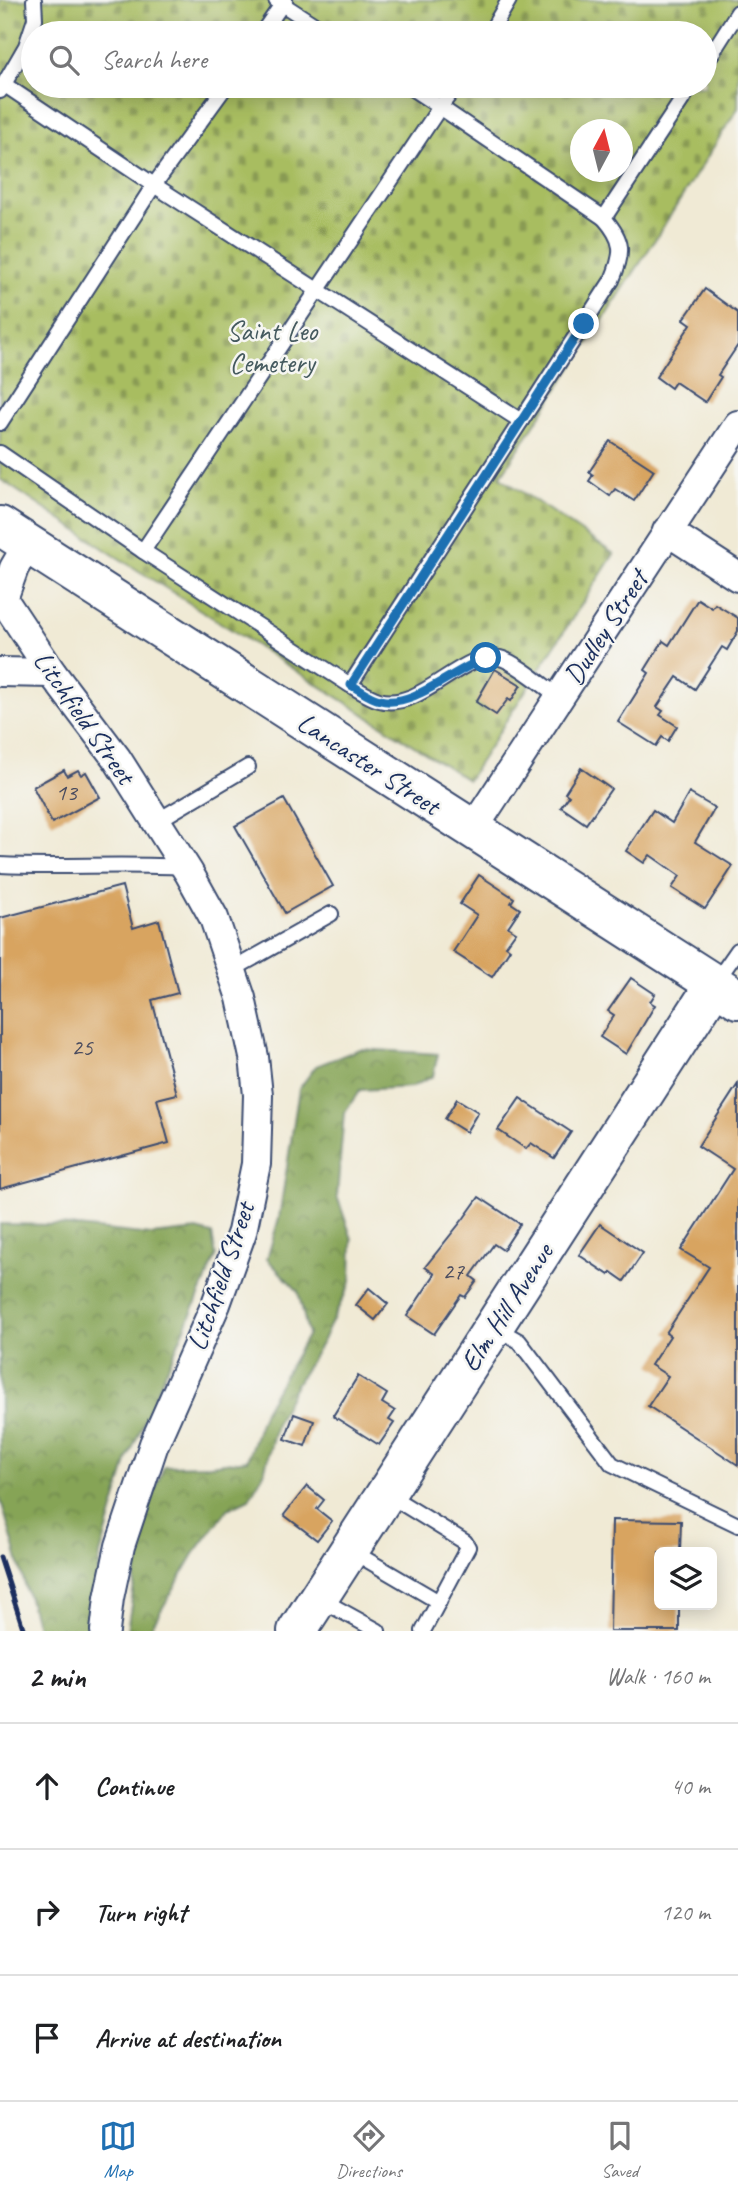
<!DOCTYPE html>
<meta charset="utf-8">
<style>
:root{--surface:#fff;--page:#f2f2f2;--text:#202124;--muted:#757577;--line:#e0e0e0;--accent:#1f6fb2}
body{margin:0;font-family:Caveat,sans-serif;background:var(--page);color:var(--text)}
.controls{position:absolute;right:21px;bottom:21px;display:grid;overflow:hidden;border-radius:10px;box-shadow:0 4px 18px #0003}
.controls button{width:63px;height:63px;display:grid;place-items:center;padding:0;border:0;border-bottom:2px solid var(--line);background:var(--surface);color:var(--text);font:35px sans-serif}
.compass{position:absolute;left:570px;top:119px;width:63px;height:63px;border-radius:50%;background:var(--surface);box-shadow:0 4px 18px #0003;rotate:7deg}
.stop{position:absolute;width:21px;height:21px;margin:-16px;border:5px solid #1f6fb2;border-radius:50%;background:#fff}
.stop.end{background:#1f6fb2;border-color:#fff;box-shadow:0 2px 7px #0008}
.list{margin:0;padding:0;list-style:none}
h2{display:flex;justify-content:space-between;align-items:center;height:91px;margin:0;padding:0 28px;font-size:30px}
h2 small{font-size:23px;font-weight:400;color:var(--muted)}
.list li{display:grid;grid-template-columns:46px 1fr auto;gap:21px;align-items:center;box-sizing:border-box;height:126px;padding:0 28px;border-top:2px solid var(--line)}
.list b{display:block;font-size:26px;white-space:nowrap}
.list em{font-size:23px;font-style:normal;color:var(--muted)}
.icon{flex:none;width:38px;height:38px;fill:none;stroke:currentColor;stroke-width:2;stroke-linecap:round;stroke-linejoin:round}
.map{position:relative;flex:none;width:738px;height:1631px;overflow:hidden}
.search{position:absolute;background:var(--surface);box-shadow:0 4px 18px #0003;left:21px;right:21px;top:21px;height:77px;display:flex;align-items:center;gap:18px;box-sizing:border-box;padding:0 24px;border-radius:38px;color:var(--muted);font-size:26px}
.sheet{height:469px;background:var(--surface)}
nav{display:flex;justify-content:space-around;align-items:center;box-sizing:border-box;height:98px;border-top:2px solid var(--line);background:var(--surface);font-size:19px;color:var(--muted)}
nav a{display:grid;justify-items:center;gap:4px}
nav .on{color:var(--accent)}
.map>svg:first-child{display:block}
.forest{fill:url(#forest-crowns);stroke:#506a5a;stroke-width:2}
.cemetery{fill:url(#cemetery-stones);stroke:#627660;stroke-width:2;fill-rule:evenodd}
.building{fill:#d8a461}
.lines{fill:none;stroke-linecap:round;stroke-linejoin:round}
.lane-casing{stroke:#3b4b70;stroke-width:18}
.street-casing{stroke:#3b4b70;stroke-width:32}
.secondary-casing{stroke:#3b4b70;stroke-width:42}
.lane{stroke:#fff;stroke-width:14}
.street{stroke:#fff;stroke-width:28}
.secondary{stroke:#fff;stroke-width:38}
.rail{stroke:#1b2f5e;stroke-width:5}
.route{stroke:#1f6fb2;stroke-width:9}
.labels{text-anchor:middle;stroke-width:5;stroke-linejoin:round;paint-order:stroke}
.number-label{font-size:24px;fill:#4a4c5f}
.park-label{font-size:28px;fill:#455a5f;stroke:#f6f6f2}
.street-label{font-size:28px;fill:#1b2f5e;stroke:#f6f6f2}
</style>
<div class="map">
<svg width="738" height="1631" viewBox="0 0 738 1631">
<defs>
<pattern id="forest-crowns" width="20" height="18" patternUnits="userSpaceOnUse" patternTransform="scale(1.75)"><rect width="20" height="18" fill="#86a457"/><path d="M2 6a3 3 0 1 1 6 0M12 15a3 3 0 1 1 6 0" fill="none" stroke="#6d864b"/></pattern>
<pattern id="cemetery-stones" width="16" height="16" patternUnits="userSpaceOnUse" patternTransform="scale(1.75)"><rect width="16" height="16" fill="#a8bd61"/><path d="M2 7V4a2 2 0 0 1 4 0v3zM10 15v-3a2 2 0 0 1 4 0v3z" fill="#889a53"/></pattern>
</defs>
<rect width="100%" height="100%" fill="#f6f6f2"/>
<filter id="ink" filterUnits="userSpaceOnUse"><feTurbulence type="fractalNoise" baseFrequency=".0143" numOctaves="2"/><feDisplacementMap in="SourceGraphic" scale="14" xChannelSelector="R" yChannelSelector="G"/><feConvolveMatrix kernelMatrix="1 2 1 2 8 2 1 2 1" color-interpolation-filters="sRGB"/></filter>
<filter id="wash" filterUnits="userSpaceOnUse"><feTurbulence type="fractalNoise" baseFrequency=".00686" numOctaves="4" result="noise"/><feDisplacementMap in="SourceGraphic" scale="28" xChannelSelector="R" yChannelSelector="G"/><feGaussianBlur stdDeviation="1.57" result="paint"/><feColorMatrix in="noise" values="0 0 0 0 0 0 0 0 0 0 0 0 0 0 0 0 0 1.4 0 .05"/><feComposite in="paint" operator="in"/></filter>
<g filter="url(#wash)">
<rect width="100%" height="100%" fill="#f0ead5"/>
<g class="forest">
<path d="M360,1049L438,1054L433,1076L412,1087L360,1090L344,1113L337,1196L352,1239L351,1282L322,1342L292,1391L276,1424L264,1473L249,1499L228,1509L194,1554L149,1631H127L144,1521L164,1466L210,1465L247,1460L264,1411L308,1334L298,1291L267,1259L279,1218L299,1089L316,1066Z"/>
<path d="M0,1224L59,1225L151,1235L197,1230L212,1234L216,1257L128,1458L100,1555L93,1631H38L0,1497Z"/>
</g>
<path class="cemetery" d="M0,0H738V108L644,257L500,477L614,554L468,780L109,552L0,479ZM33,33H705V86H33ZM580,130H622V172H580Z"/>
<g id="blocks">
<g class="building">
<path d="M705,289L738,313V345L718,375L721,377L705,402L675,382L671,388L656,377L691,324L684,319Z"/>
<path d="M610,441L654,470L634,501L615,489L610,496L589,481L593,475L589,472Z"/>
<path d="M698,599L712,608L715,604L738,618V631L727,650L722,647L695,689L677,677L657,707L663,711L660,715L677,726L668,741L662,737L656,746L618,722L649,673L645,670L663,641L669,645Z"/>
<path d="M495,669L521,685L511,701L508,699L496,715L476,702Z"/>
<path d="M581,768L611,789L586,824L561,807L569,796L565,793Z"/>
<path d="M64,770L67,776L78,770L81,775L86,772L100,797L52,823L33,787Z"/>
<path d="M689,793L715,808L695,842L733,866L705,909L672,888L680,876L650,855L644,863L626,851L653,810L672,823Z"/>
<path d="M284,799L333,886L285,913L235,826Z"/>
<path d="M479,875L514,898L511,903L520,909L508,927L516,932L506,946L510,949L492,977L453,952L477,915L460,904Z"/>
<path d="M122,886L133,928L159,920L178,993L152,1000L177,1094L157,1099L169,1143L0,1189V918Z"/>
<path d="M631,978L655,994L650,1002L655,1005L626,1054L600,1037L614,1015L608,1011Z"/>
<path d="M738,1084V1465L648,1406L668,1376L651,1365L670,1336L666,1333L709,1267L681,1250L733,1169L698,1146Z"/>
<path d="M520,1098L571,1132L554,1158L531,1143L526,1149L498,1130Z"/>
<path d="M457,1099L478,1112L466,1132L445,1119Z"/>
<path d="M479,1197L520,1224L503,1250L494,1244L471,1276L477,1281L465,1297L461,1295L434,1334L407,1316L435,1274L425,1267L464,1218Z"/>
<path d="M600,1224L643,1253L624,1281L611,1272L609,1275L579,1255Z"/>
<path d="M369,1288L388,1304L375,1320L356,1305Z"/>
<path d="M358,1376L387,1394L382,1403L395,1411L389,1420L394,1423L379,1445L333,1416Z"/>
<path d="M294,1414L314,1421L305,1446L285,1439Z"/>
<path d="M307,1486L324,1500L317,1509L332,1521L317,1540L284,1515Z"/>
<path d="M612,1520L681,1521L680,1552H659V1605H679V1631H610Z"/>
</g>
</g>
</g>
<g filter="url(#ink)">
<use href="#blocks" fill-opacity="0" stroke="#3b4b70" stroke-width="2"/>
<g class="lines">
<defs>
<g id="lane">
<path d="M276,0L327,33"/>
<path d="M262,33L285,0"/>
<path d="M490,33L509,0"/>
<path d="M705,64L738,12"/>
<path d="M5,85L154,185L226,86"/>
<path d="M456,86L440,107L604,218"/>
<path d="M0,91L26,46L35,19L34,0"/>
<path d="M0,423L154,185L521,421L612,280C624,252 624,241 604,218L691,86"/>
<path d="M0,453L143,551L440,107L408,86"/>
<path d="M143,551L350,685L521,421"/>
<path d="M350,685C359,690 369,697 379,700C422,712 462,649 500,658C516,662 545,687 559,697"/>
<path d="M157,821L248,767"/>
<path d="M0,865C62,868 123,863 184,867"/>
<path d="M232,970L331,914"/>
<path d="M715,983L738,950"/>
<path d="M494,1327L519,1341L612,1464L738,1525"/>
<path d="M387,1494L465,1542L468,1547L423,1631"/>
<path d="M350,1550L439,1602"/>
<path d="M318,1598L378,1631"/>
</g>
<g id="street">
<path d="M667,531L738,577"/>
<path d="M28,544L14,568L3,599L52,673L117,759L189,873L214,918L241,998L254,1057L258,1095L256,1164L242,1232L216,1304L154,1444L120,1546L109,1598L105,1631"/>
<path d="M0,672L52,673"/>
<path d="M473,829L738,425"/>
</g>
<g id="secondary">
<path d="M0,526L738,999"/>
<path d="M297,1631L715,984"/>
</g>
</defs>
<use href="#lane" class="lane-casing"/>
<use href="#street" class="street-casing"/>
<use href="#secondary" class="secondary-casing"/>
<use href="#lane" class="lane"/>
<use href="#street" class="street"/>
<use href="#secondary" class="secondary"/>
<path class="rail" d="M0,1557L24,1631"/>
</g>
</g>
<g class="lines" filter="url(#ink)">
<path class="route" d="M486,658C456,668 412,709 380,700C370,698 360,690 351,685L584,324"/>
</g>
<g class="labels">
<g class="number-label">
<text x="66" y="800">13</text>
<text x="82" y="1055">25</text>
<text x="453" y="1279">27</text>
</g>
<g class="park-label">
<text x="272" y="340">Saint Leo<tspan x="272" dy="32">Cemetery</tspan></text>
</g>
<g class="street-label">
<text transform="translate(605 627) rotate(-57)" y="10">Dudley Street</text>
<text transform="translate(85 717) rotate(55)" y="10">Litchfield Street</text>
<text transform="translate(369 763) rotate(33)" y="10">Lancaster Street</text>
<text transform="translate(220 1276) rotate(-71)" y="10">Litchfield Street</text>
<text transform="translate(506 1307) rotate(-57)" y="10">Elm Hill Avenue</text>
</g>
</g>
</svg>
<div class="controls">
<button><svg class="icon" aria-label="layers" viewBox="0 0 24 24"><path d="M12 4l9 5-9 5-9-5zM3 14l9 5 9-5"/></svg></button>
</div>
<svg class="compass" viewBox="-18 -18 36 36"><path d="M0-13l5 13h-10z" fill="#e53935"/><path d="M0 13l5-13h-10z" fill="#757577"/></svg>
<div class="stop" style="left:486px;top:658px"></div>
<div class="stop end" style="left:584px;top:324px"></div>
<div class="search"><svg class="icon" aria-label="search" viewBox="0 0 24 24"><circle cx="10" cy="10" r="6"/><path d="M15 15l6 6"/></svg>Search here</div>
</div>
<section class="sheet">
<h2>2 min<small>Walk · 160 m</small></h2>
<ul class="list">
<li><svg class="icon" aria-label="ahead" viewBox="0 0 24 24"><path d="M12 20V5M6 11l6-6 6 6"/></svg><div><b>Continue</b></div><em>40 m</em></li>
<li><svg class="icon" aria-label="right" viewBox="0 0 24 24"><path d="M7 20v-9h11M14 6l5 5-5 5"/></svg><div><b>Turn right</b></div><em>120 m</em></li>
<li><svg class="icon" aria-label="arrive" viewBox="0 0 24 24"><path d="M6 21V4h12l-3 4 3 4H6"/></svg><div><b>Arrive at destination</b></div></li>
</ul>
</section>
<nav>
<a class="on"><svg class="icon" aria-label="map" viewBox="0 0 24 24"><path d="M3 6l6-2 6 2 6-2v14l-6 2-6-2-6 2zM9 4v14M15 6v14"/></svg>Map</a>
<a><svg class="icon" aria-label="directions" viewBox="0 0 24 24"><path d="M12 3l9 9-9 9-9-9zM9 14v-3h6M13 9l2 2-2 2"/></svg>Directions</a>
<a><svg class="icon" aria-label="saved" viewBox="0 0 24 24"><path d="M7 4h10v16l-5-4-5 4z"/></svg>Saved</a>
</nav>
